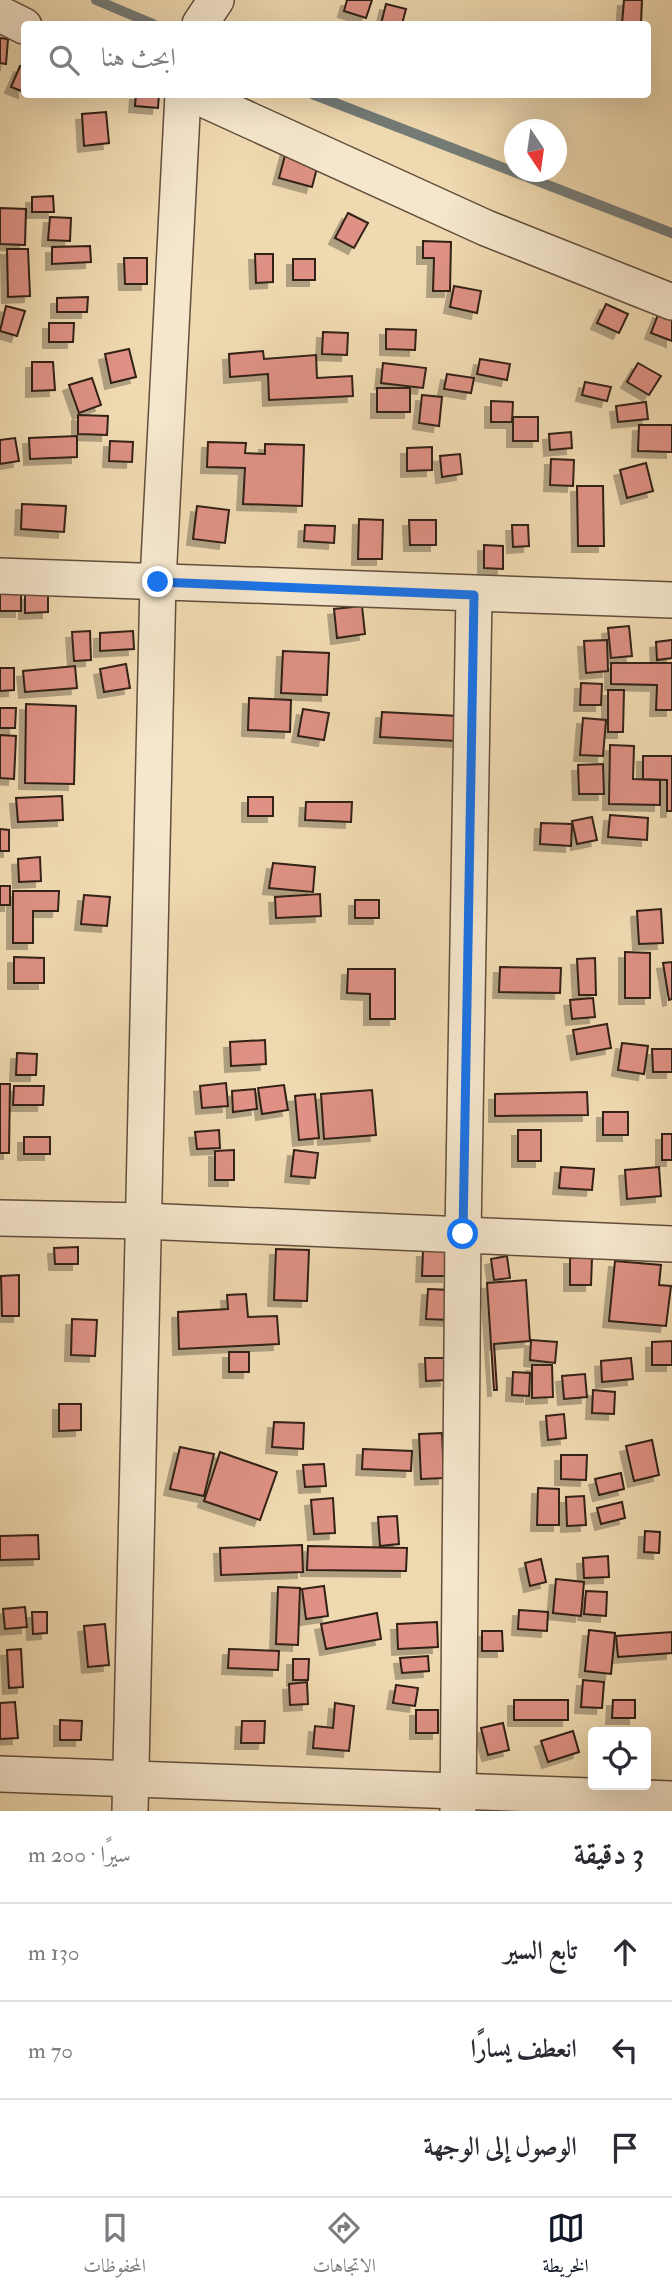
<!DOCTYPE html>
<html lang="ar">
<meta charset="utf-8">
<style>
:root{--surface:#fff;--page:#f2f2f3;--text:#2b2b33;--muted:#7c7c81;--line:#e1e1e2;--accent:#111827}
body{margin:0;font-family:"IM FELL Double Pica",Amiri,serif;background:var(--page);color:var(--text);direction:rtl}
.controls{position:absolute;right:21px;bottom:21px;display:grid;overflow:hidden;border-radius:7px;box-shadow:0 7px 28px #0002}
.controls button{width:63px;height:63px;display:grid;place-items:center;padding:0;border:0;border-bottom:2px solid var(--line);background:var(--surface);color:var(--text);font:35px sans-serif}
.compass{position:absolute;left:504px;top:119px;width:63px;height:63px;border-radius:50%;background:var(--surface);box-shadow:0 7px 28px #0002;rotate:167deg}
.stop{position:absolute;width:21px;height:21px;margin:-16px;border:5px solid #1a73e8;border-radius:50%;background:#fff}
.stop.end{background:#1a73e8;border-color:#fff;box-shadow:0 2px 7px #0008}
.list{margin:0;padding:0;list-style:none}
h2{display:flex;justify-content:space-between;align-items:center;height:91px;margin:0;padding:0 28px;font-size:30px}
h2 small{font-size:23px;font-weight:400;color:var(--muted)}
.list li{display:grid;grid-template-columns:46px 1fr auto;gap:21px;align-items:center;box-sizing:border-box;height:98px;padding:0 28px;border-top:2px solid var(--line)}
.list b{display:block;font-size:26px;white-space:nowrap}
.list em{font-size:23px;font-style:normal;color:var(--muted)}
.icon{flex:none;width:38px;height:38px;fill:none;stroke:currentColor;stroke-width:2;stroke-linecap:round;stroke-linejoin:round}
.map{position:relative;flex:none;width:672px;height:1811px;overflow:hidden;direction:ltr}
.search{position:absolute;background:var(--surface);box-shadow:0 7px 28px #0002;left:21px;right:21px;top:21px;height:77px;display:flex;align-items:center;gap:18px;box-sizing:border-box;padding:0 24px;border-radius:7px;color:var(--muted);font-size:26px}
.sheet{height:385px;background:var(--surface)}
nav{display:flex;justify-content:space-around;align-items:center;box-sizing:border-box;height:98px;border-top:2px solid var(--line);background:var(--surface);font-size:19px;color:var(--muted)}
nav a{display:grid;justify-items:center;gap:4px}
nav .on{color:var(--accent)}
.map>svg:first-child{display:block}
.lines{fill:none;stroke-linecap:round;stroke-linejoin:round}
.stream{stroke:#747b76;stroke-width:10}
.building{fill:#de9184;stroke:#332016;stroke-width:2;filter:url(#shadow)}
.minor-casing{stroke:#624e3c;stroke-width:38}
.minor{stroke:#f5e6cc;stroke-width:35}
.route{stroke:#1a73e8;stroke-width:9}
</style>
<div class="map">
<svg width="672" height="1811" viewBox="0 0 672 1811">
<defs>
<filter id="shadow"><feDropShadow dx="-6" dy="6" stdDeviation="0" flood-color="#0004"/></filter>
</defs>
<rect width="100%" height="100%" fill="#efd9b0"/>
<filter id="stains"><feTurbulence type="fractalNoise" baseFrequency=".00286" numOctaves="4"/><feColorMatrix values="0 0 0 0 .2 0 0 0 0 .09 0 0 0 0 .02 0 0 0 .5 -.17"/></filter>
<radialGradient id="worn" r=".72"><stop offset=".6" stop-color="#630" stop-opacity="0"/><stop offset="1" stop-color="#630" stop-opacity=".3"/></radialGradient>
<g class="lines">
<g class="stream">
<path d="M96,0L153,24"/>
<path d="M312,94L672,233"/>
</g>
</g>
<g class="building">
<path d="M347,0H372L366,18L344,11Z"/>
<path d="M624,0H642L641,24H622Z"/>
<path d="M386,4L406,9L402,24H381Z"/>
<path d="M0,38L8,39L6,64L0,63Z"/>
<path d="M20,66L24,68V92L11,87Z"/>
<path d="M136,94H159L158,108L135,106Z"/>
<path d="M106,112L109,143L84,146L82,114Z"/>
<path d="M288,144L321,153L312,187L279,178Z"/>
<path d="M53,196L54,212H32V197Z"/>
<path d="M0,208L26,209L25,245L0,244Z"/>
<path d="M348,213L368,223L354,248L335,238Z"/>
<path d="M50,217L71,218L70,241L48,240Z"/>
<path d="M423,241L451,242L450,291H433L434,258H423Z"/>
<path d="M90,246L91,262L52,264V247Z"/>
<path d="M7,249H28L30,296L8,297Z"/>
<path d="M255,254H273V282L256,283Z"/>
<path d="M124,258H147V284H125Z"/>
<rect x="293" y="259" width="22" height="21"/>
<path d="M454,286L481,291L477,313L450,307Z"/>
<path d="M88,297L87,312H57V298Z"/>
<path d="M606,304L628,314L619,333L597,323Z"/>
<path d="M6,306L25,311L17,336L0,331Z"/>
<path d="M659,312L672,318V341L651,333Z"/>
<path d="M49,323H74L73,342H49Z"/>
<path d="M386,329L416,330L415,350L386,349Z"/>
<path d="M323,332L348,333L347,355L322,354Z"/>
<path d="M129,349L136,377L111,383L105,354Z"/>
<path d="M263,351L264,359L316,355L317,378L352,376L353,396L269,400L268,374L230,377L229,354Z"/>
<path d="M480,359L510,364L507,380L477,374Z"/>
<path d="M32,362H53L55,390L32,391Z"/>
<path d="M383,363L426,368L423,388L381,383Z"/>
<path d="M638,363L661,376L649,395L627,382Z"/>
<path d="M447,374L474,378L471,393L444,389Z"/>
<path d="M92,378L101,405L79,413L69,385Z"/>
<path d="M585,382L611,387L607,401L582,395Z"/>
<rect x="377" y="388" width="33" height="24"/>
<path d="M422,395L442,397L439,426L419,423Z"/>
<path d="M491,401L513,402L512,422H491Z"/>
<path d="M646,402L648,419L618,422L616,406Z"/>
<path d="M78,415L108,416L107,435L78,434Z"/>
<rect x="513" y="417" width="25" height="24"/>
<path d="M639,425H672V452L638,451Z"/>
<path d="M571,432L572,448L550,450L549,434Z"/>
<path d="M77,436V457L30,459L29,438Z"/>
<path d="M15,438L19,461L0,464V440Z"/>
<path d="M110,441L133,442L132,462L109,461Z"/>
<path d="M208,442L246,443L245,453L265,454V444L304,445L302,506L243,504L245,468L207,467Z"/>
<path d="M432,447V470L407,471V448Z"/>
<path d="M460,454L462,474L442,477L440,456Z"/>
<path d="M551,459L574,460L573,486L550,485Z"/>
<path d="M646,463L653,491L627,498L620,470Z"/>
<path d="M577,486H603L604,546H578Z"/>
<path d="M22,504L66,506L64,532L21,529Z"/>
<path d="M197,506L229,510L225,543L193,539Z"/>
<path d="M359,519L383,520L382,559H358Z"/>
<path d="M409,520H436V545H410Z"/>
<path d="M305,525L335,526L334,543L304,541Z"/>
<path d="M512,525H528L529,546L513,547Z"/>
<path d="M484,545L503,546V569L484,568Z"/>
<path d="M0,593L21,594V611H0Z"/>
<path d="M48,593V612L25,613V594Z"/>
<path d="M362,606L365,634L337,638L334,609Z"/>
<path d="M629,626L632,656L611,658L608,628Z"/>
<path d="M90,631L91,660L74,661L72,632Z"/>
<path d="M133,631L134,649L100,651V633Z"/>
<path d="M607,640L608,671L586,673L584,641Z"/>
<path d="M672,640V658L657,660L656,642Z"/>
<path d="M283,651L329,653L327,695L281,693Z"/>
<path d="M611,663H672V710H656L657,685L611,684Z"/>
<path d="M126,664L130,688L104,692L100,669Z"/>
<path d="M75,666L77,688L25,692L23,671Z"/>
<path d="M0,668H14V690L0,691Z"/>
<path d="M581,683L602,684L601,705H580Z"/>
<path d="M608,690H624L623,732H608Z"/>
<path d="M249,698L291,700L290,732L248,730Z"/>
<path d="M26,704L76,706L74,784L25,783Z"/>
<path d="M0,708H16L15,728H0Z"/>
<path d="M303,709L329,713L324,740L298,736Z"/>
<path d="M382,712L459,716L457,741L380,737Z"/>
<path d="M583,718L606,720L603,756L580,755Z"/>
<path d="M0,735L16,736L14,779L0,778Z"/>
<path d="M610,745L634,746L633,779L660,780V805L609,804Z"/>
<path d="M643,756H672V811H667V780L643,779Z"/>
<path d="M603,764L604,794H579L578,765Z"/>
<path d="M62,796L63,820L18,822L16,798Z"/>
<rect x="248" y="797" width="25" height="19"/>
<path d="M306,802H352L351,822L305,820Z"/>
<path d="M610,815L648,818L647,840L608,837Z"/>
<path d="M592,817L597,840L577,844L572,821Z"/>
<path d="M541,823L572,824L571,846L540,844Z"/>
<path d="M0,829L9,830V851H0Z"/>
<path d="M40,857L41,881L19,882L18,859Z"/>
<path d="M273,863L315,867L313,892L269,888Z"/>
<rect x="0" y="886" width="10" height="19"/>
<path d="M13,891H59L58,911H33V943H13Z"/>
<path d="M320,894L321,916L276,918L275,897Z"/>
<path d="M84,895L110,897L107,926L81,924Z"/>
<rect x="355" y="900" width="24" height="18"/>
<path d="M661,909L663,943L639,944L637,911Z"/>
<path d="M625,952L650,953V998H625Z"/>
<path d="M14,957L44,958V983H14Z"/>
<path d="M595,958L596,995H579L577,959Z"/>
<path d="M672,962V999L669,1000L663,963Z"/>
<path d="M500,967L561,968L560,993L499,992Z"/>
<path d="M348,969H395V1019H370V994L347,993Z"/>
<path d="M593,998L595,1017L572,1019L570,1000Z"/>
<path d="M607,1024L611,1048L577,1054L573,1030Z"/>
<path d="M265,1040L266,1064L231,1066L230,1042Z"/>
<path d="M622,1043L648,1046L644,1074L618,1070Z"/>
<path d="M652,1049H672V1072H653Z"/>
<path d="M17,1053L37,1054L36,1075H16Z"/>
<path d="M226,1083L228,1106L202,1108L200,1086Z"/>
<path d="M0,1084H10L9,1153H0Z"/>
<path d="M284,1085L288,1110L262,1114L258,1088Z"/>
<path d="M14,1086H44L43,1105H13Z"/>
<path d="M255,1089L257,1109L233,1112L232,1091Z"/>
<path d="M372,1090L376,1135L324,1139L321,1094Z"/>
<path d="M587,1092L588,1115L495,1116V1094Z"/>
<path d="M315,1094L319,1138L299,1140L295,1096Z"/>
<rect x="603" y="1112" width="25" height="23"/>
<path d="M219,1130L220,1148L197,1149L195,1132Z"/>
<rect x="518" y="1130" width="23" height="31"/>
<rect x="662" y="1134" width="10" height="26"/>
<rect x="24" y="1137" width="26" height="17"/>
<path d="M234,1150V1180H215V1151Z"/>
<path d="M294,1150L318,1153L315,1178L291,1176Z"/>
<path d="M561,1167L594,1169L592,1190L559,1188Z"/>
<path d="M659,1167L661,1196L627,1199L625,1170Z"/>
<path d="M78,1247V1264H55L54,1248Z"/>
<path d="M276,1249L309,1250L307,1301L274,1300Z"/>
<path d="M423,1251H448V1276H422Z"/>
<path d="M507,1256L510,1278L494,1280L491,1259Z"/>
<path d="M570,1258H592L591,1285H570Z"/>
<path d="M615,1261L661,1265L659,1285L671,1286L666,1326L609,1321Z"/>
<path d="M19,1275V1316H2L1,1276Z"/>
<path d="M526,1280L530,1341L494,1344L497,1390H494L487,1283Z"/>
<path d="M428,1289L451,1290L449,1320L426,1319Z"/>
<path d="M246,1294L248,1317L277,1316L279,1344L179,1349L178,1312L228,1309L227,1295Z"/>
<path d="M72,1319L97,1320L95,1356L71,1355Z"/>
<path d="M531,1340L557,1342L555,1363L530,1360Z"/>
<path d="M672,1341V1365H652V1342Z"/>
<rect x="229" y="1352" width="20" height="20"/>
<path d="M425,1358H445L446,1380L426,1381Z"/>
<path d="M631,1358L633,1379L602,1382L601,1361Z"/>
<path d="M532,1365H552L553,1397L532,1398Z"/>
<path d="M513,1372L530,1373L529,1396L512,1395Z"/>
<path d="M585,1374L587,1397L564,1399L562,1376Z"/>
<path d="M593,1390L615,1392L614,1414L592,1413Z"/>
<path d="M59,1404H81V1430L59,1431Z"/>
<path d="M564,1414L566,1438L548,1440L546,1416Z"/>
<path d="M274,1422L304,1423L303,1449L272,1447Z"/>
<path d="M442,1433L444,1478L421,1479L419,1434Z"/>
<path d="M652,1440L659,1475L634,1481L626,1446Z"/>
<path d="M180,1447L214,1454L204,1496L170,1489Z"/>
<path d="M363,1449L412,1451L411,1471L362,1469Z"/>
<path d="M220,1452L277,1472L260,1520L204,1501Z"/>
<path d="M561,1455H587L586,1480L561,1479Z"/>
<path d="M324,1464L326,1486L305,1487L303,1465Z"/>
<path d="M621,1473L624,1489L599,1495L595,1479Z"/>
<path d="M538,1488L559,1489V1525H537Z"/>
<path d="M584,1496L586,1525L567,1526L566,1497Z"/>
<path d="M333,1498L335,1533L314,1534L311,1500Z"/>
<path d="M622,1502L625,1518L601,1524L597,1508Z"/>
<path d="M397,1516L399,1544L380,1546L378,1517Z"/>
<path d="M645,1531L660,1532L659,1553L644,1552Z"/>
<path d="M38,1535L39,1559L0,1560V1536Z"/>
<path d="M302,1545L303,1572L221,1575L220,1548Z"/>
<path d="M308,1546L407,1548L406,1571L307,1570Z"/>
<path d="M608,1556L609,1577L584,1578L583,1558Z"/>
<path d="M541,1559L546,1582L530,1586L525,1563Z"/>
<path d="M556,1579L584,1582L581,1616L553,1613Z"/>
<path d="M324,1586L328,1616L306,1619L302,1589Z"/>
<path d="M278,1587L300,1588L298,1645L276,1644Z"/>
<path d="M586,1591L607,1592L606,1616L584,1614Z"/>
<path d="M25,1607L27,1627L5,1629L3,1609Z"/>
<path d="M519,1610L548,1612L547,1631L518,1629Z"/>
<path d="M32,1612H47V1633L33,1634Z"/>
<path d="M377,1613L381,1639L326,1649L321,1624Z"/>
<path d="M437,1622L438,1647L398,1649L397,1624Z"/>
<path d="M105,1624L109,1665L88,1667L84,1626Z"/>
<path d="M589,1630L615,1633L611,1674L585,1671Z"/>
<path d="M482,1631H502L503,1651H482Z"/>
<path d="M672,1632V1653L618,1657L616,1636Z"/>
<path d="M21,1649L23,1687L9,1688L7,1650Z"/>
<path d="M229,1649L279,1651L278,1670L228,1668Z"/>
<path d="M428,1656L429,1671L402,1673L400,1658Z"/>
<path d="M293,1659H309L308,1680H293Z"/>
<path d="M583,1680L604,1682L602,1708L581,1707Z"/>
<path d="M307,1682L308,1704L290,1705L289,1684Z"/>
<path d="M396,1685L418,1688L415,1706L393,1703Z"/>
<rect x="514" y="1700" width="54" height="20"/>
<path d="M613,1700H635V1718H612Z"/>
<path d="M15,1702L18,1738L0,1739V1703Z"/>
<path d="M335,1703L354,1706L349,1751L313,1748L315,1726L333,1728Z"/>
<rect x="416" y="1710" width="22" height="23"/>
<path d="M60,1720L82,1721L81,1740H60Z"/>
<path d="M242,1721H265L264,1743H241Z"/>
<path d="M503,1723L509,1750L488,1755L481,1728Z"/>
<path d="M573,1731L579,1752L548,1762L541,1741Z"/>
</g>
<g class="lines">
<defs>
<g id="minor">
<path d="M0,14L24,26"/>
<path d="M200,24L216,0"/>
<path d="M192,94L486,228L672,302"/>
<path d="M0,576L672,600"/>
<path d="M0,1218L143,1221L672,1244"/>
<path d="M0,1774L672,1799"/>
<path d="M130,1811L158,581L183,94"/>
<path d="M458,1811L463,1234L474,595"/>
</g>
</defs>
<use href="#minor" class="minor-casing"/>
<use href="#minor" class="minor"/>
</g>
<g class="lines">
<path class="route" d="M158,582L474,595L463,1234"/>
</g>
<rect width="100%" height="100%" filter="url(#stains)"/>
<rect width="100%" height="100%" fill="url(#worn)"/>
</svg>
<div class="controls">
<button><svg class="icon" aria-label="locate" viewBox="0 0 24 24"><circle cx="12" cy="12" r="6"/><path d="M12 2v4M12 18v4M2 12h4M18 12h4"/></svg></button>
</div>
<svg class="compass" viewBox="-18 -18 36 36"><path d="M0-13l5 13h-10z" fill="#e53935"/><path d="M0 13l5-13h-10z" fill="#7c7c81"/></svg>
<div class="stop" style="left:463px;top:1234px"></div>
<div class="stop end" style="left:158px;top:582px"></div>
<div class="search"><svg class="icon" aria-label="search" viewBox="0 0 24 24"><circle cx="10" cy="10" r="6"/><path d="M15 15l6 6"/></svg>ابحث هنا</div>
</div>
<section class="sheet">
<h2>3 دقيقة<small>سيرًا · 200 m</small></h2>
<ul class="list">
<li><svg class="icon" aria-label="ahead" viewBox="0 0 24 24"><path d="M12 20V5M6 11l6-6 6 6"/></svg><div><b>تابع السير</b></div><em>130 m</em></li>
<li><svg class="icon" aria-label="left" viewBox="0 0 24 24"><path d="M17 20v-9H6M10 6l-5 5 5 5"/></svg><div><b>انعطف يسارًا</b></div><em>70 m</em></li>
<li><svg class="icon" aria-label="arrive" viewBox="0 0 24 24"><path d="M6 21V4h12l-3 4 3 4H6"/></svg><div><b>الوصول إلى الوجهة</b></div></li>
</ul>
</section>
<nav>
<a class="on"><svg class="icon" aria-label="map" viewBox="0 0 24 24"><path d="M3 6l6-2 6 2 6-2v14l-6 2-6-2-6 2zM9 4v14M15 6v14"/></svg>الخريطة</a>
<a><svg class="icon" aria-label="directions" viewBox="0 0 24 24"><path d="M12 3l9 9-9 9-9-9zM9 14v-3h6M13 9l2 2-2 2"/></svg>الاتجاهات</a>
<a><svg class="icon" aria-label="saved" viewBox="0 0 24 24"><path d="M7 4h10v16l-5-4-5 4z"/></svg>المحفوظات</a>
</nav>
